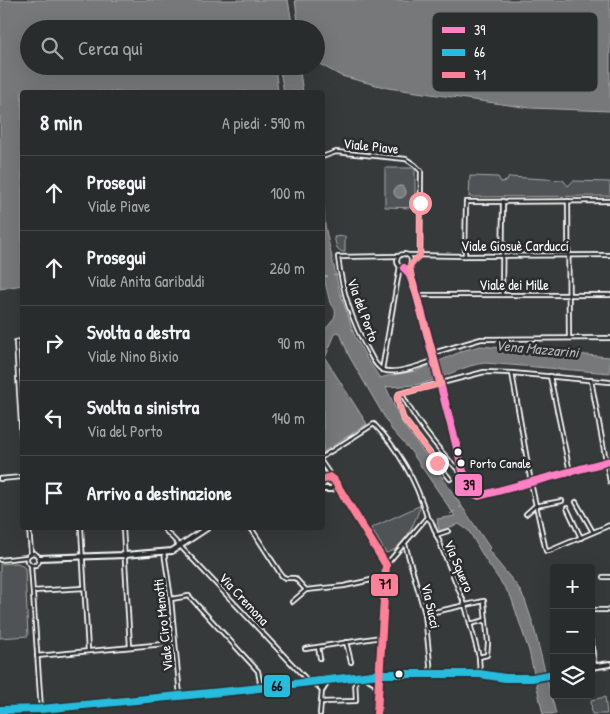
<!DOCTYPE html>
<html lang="it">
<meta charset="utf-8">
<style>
:root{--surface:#292c2c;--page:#353838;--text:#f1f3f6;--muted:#a5a7a9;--line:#454848}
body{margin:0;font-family:"Patrick Hand",sans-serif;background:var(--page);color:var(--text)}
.controls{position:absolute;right:15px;bottom:15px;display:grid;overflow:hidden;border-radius:5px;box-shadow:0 5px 20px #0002}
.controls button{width:45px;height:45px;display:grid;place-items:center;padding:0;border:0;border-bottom:1px solid var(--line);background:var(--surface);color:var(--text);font:25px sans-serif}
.stop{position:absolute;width:15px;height:15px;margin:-11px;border:4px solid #ff9aa2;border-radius:50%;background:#fff}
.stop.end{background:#ff9aa2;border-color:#fff;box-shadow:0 1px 5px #0008}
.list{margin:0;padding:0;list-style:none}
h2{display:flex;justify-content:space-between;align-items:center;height:65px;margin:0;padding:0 20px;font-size:21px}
h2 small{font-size:16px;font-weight:400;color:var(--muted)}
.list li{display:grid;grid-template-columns:32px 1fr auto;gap:15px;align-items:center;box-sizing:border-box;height:75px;padding:0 20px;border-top:1px solid var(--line)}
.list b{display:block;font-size:19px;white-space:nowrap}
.list p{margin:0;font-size:16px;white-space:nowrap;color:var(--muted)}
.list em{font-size:16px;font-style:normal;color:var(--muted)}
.icon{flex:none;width:28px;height:28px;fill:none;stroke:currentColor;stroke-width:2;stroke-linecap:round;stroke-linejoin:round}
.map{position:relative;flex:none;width:610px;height:714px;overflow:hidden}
.search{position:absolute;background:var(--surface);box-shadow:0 5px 20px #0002;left:20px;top:20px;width:305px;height:55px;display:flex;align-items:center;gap:12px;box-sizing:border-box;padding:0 18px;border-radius:28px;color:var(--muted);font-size:19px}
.panel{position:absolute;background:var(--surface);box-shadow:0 5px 20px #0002;left:20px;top:90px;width:305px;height:440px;border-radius:5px}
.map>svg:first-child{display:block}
.green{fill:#505354;stroke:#a8a9aa}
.water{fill:#767879;stroke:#adaeaf}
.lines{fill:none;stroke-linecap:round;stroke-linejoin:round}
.ferry{stroke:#b4b5b5;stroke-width:1;stroke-dasharray:6 5;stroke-linecap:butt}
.minor-casing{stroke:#fff;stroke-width:6}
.tertiary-casing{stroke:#fff;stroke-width:8}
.minor{stroke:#2a2d2e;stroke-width:2.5}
.tertiary{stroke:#2a2d2e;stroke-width:4}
.bus-1-casing{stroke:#2a2d2e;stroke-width:11}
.bus-2-casing{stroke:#2a2d2e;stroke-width:11}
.bus-3-casing{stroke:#2a2d2e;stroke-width:11}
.bus-1{stroke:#ff80c5;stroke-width:8}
.bus-2{stroke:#26bcdd;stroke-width:8}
.bus-3{stroke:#ff8098;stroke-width:8}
.route{stroke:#ff9aa2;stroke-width:6}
.bus-dot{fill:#fff;stroke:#2a2d2e;stroke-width:2}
.labels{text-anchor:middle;stroke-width:5;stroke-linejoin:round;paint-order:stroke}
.bus-label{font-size:13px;fill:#fff;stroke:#2a2d2e;text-anchor:start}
.street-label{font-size:14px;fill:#fff;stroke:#2a2d2e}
.water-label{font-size:15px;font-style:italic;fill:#b4b5b5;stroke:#2a2d2e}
.key{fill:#2a2d2e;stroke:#6a6c6d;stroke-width:1}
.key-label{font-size:14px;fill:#fff}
.line-badge{stroke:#2a2d2e;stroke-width:2}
.pale-badge-label{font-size:14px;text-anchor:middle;font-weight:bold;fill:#111}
</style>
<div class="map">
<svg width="610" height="714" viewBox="0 0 610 714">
<rect width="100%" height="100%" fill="#373a3b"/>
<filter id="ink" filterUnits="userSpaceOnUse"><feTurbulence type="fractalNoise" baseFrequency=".02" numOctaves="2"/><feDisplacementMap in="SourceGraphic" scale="10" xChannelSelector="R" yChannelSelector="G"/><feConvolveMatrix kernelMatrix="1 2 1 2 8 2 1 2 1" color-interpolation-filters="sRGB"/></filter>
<g filter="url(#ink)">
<g class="green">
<path d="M385,168H415V208L385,207Z"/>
<path d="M470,176L498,177L501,182L507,181L509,177L563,180L568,186L573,181L610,182V196L469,197Z"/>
<path d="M345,236V252H342L337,248L334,237Z"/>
<path d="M421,505C415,521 405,549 386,553L371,528Z"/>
<path d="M18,563L25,568L28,636L0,638V564Z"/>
<path d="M605,697L607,714H592L591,700Z"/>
</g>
<g class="water">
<path d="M0,0H288L293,29H273L269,21L265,24L266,29H29V66H275L278,92H22V285L0,289Z"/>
<path d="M295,0H610V111L530,108L388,88L341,76L316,62V29H299Z"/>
<path d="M279,66H299L303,92H284Z"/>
<path d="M322,181L325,226L339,289L354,334L367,359L380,378L387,376L416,371L465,350L480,346L610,357V373L485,363C464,365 446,377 425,383C412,386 399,386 386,387L402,423L440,474L490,548L488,550L492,553L495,559L518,587L525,600L533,624L556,714H543L529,651L511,597L485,559L469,531L459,524L439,531L437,519L455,516L410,450L392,430L349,356L340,333L336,332L325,358L367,424L323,452V331C331,323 342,313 330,303L323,274Z"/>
<circle cx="400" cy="192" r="6"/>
</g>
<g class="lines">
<g class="ferry">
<path d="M322,277L339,275"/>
<path d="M450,514L462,506"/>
</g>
<defs>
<g id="minor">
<path d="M322,157L336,152L406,159L415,165L421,171L420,255"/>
<path d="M568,201L569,338"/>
<circle cx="404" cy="261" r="7"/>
<path d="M407,255L465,256L610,255"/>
<path d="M399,256L338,257C342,291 352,322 369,352C372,358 376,367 383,370C396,375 422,365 435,360"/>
<path d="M465,256L466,202L610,201"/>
<path d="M404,268L409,273L417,295L463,471L472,493L479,496L610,461"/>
<path d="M417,295H610"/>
<path d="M502,295L503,201"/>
<path d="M22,341L16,342L22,440"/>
<path d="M433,353L481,339L610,338"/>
<path d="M382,370L400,266"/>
<path d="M512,373L531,483L546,551H549L610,525"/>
<path d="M550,376L570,472"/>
<path d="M591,380L610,482"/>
<path d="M402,394C416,422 438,449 460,472L463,471"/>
<path d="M322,457L374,424C399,450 417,483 427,517L431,521L465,605L479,657L480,674"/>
<path d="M322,463L331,476"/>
<path d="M0,479L22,477"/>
<path d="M450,479L403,418L397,398L399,394L484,372L512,373L610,382"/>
<path d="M576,502L593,532"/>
<path d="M567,508L581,538"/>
<path d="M526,514L535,506L562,501"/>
<path d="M29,528L31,553"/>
<path d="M81,528L88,651"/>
<path d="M123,528L130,647"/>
<path d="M163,528L309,682"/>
<path d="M251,528L282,576L286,578H295L306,590"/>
<path d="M436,535L448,531"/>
<path d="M405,544L425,614L431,674"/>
<path d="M164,552L171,599L180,696"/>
<path d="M0,560L27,557L30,554L34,553L38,556L39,562L36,565H31L27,561V557"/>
<path d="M31,565L41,709"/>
<path d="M386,565L427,517"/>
<path d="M603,577H610"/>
<path d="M33,591L84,588"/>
<path d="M171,599L189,596L258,671L261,688"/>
<path d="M292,602L306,590L344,586L385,577"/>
<path d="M591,610H610"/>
<path d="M425,614L484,601L488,643L487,655L479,657"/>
<path d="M470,624L486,620"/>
<path d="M591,641L595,666"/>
<path d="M346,642L351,662"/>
<path d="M318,647L320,658"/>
<path d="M305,649L381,637"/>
<path d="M37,656L175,643"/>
<path d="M321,702L356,701L355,678"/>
<path d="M320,714L322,690"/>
</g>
<g id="tertiary">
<path d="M322,486L327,478L330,477L334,480L386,565L377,714"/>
<path d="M322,489H332L335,482"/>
<path d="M39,558L125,555L172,551L207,528"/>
<path d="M591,667L610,664"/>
<path d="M368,678L375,682L378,691"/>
<path d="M314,683L319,685L322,690L327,682"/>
<path d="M0,710L41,709L242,690L380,674H480L505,678H532L554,674"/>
</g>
</defs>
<use href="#minor" class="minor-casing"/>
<use href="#tertiary" class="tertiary-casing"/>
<use href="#minor" class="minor"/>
<use href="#tertiary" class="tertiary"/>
<defs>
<path id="bus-1" d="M404,268L409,273L417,295L463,471L472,493L479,496L610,461"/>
<path id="bus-2" d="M0,710L41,709L242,690L380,674H480L505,678H532L554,674"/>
<path id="bus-3" d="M325,479L330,477L334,480L386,565L377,714"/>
</defs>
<use href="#bus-1" class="bus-1-casing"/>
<use href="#bus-2" class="bus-2-casing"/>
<use href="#bus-3" class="bus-3-casing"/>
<use href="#bus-1" class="bus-1"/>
<use href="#bus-2" class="bus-2"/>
<use href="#bus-3" class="bus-3"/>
</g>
</g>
<g class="lines" filter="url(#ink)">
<path class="route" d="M420,203V255L410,265L412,279L441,384L399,394L397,398L403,418L437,463"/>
</g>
<g class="bus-dot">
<circle cx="458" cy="452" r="4.5"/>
<circle cx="461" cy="463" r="4.5"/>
<circle cx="399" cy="674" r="4.5"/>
</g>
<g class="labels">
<g class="bus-label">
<text x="470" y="468">Porto Canale</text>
</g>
<g class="street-label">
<text transform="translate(371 146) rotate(6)" y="5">Viale Piave</text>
<text x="515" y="251">Viale Giosuè Carducci</text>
<text x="514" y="290">Viale dei Mille</text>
<text transform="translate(363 310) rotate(70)" y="5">Via del Porto</text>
<text transform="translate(459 566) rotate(67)" y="5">Via Squero</text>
<text transform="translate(244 599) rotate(47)" y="5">Via Cremona</text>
<text transform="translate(431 606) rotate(78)" y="5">Via Succi</text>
<text transform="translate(163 625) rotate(-96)" y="5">Viale Ciro Menotti</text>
</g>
<g class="water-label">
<text transform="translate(537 349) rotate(5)" y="5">Vena Mazzarini</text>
</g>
</g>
<rect x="432" y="12" width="166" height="80" rx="8" class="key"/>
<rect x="442" y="27" width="23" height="6" fill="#ff80c5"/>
<rect x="442" y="49" width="23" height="7" fill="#26bcdd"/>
<rect x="442" y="72" width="23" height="6" fill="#ff8098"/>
<g class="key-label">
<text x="474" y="35">39</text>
<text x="474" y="57">66</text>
<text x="474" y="80">71</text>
</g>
<g class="line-badge">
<rect x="454" y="473" width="29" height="24" rx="5" fill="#ff80c5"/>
<rect x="370" y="573" width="29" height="24" rx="5" fill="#ff8098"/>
<rect x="263" y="674" width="28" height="24" rx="5" fill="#26bcdd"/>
</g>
<g class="pale-badge-label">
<text x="469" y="490">39</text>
<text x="385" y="589">71</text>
<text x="277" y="691">66</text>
</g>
</svg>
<div class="controls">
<button>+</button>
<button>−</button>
<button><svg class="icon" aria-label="layers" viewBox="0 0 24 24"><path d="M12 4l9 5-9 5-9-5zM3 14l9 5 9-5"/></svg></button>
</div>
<div class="stop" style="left:420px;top:203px"></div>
<div class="stop end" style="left:437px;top:463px"></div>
<div class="search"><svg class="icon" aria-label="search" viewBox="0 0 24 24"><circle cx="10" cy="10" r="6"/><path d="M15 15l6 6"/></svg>Cerca qui</div>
<section class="panel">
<h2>8 min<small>A piedi · 590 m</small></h2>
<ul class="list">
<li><svg class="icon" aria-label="ahead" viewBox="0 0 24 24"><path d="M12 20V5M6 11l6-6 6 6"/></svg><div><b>Prosegui</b><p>Viale Piave</p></div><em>100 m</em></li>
<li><svg class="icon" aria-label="ahead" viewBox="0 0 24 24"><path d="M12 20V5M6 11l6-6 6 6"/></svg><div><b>Prosegui</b><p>Viale Anita Garibaldi</p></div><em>260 m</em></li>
<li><svg class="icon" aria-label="right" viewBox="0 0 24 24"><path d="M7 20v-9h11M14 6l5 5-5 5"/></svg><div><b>Svolta a destra</b><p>Viale Nino Bixio</p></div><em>90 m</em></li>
<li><svg class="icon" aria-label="left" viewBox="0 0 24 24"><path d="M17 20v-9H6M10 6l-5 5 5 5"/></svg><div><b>Svolta a sinistra</b><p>Via del Porto</p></div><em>140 m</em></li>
<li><svg class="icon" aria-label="arrive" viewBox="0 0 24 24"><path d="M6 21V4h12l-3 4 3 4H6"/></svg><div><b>Arrivo a destinazione</b></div></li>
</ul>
</section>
</div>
